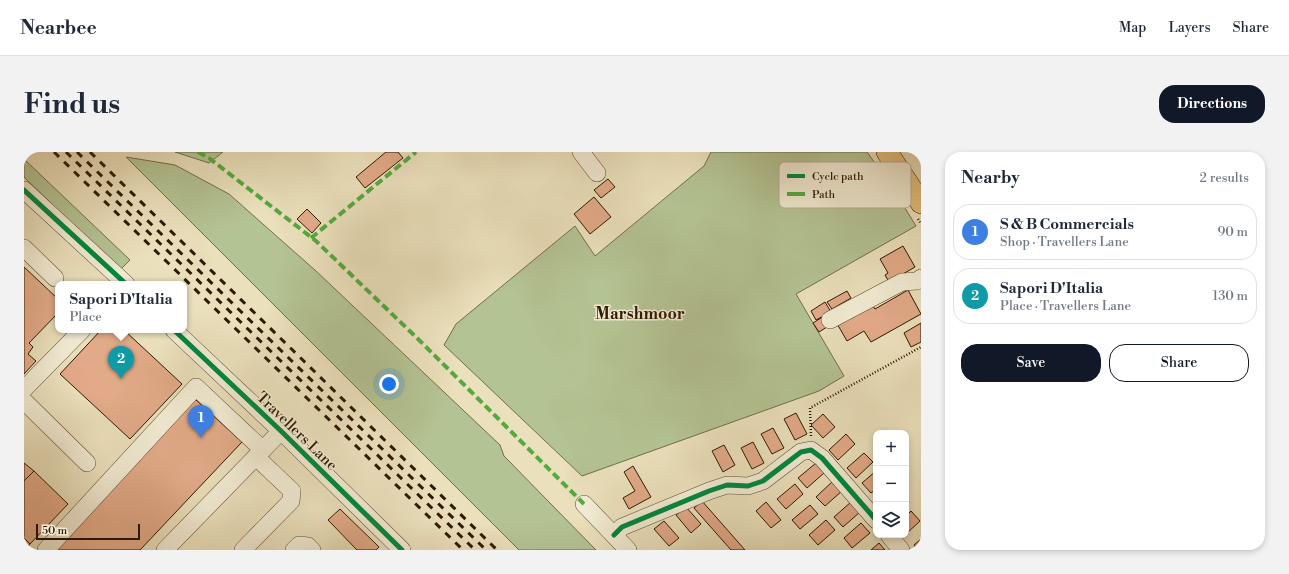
<!DOCTYPE html>
<meta charset="utf-8">
<style>
:root{--surface:#fff;--page:#f2f2f3;--text:#1f2937;--muted:#747a83;--line:#e0e1e3;--accent:#111827}
body{margin:0;font-family:"Libre Bodoni",serif;background:var(--page);color:var(--text)}
.controls{position:absolute;right:12px;bottom:12px;display:grid;overflow:hidden;border-radius:8px;box-shadow:0 2px 6px #0003}
.controls button{width:36px;height:36px;display:grid;place-items:center;padding:0;border:0;border-bottom:1px solid var(--line);background:var(--surface);color:var(--text);font:20px sans-serif}
.scale{position:absolute;left:12px;bottom:10px;width:104px;box-sizing:border-box;padding-left:4px;border:2px solid #2f1900;border-top:0;font-size:11px;line-height:14px;white-space:nowrap;color:#2f1900;-webkit-text-stroke:3px #f1ebd3;paint-order:stroke}
.you{position:absolute;left:365px;top:232px;width:14px;height:14px;margin:-10px;border:3px solid #fff;border-radius:50%;background:#1a73e8;box-shadow:0 0 0 6px #1a73e833}
.badge{display:grid;place-items:center;width:26px;height:26px;border-radius:50%;background:var(--accent);color:#fff;font-size:13px;font-weight:700}
.pin{position:absolute;translate:-50% -33px;filter:drop-shadow(0 1px 2px #0008)}
.pin::after{content:'';position:absolute;top:21px;width:14px;height:12px;background:inherit;clip-path:polygon(0 0,100% 0,50% 100%)}
.popup{position:absolute;left:31px;top:129px;width:132px;height:52px;box-sizing:border-box;display:grid;place-content:center;border-radius:8px;background:var(--surface);filter:drop-shadow(0 1px 3px #0005);font-size:13px;white-space:nowrap;color:var(--muted)}
.popup b{font-size:15px;color:var(--text)}
.popup::after{content:'';position:absolute;left:50%;top:100%;margin-left:-8px;border:8px solid transparent;border-top-color:var(--surface)}
.list{margin:0;padding:0;list-style:none}
h2{display:flex;justify-content:space-between;align-items:center;height:52px;margin:0;padding:0 16px;font-size:17px}
h2 small{font-size:13px;font-weight:400;color:var(--muted)}
.list li{display:grid;grid-template-columns:26px 1fr auto;gap:12px;align-items:center;box-sizing:border-box;height:56px;margin:0 8px 8px;padding:0 8px;border:1px solid var(--line);border-radius:16px}
.list b{display:block;font-size:15px;white-space:nowrap}
.list p{margin:0;font-size:13px;white-space:nowrap;color:var(--muted)}
.list em{font-size:13px;font-style:normal;color:var(--muted)}
.actions{display:flex;gap:8px;padding:12px 16px}
.actions a{flex:1;padding:9px 0;border:1px solid var(--accent);border-radius:16px;text-align:center;font-size:14px;color:var(--accent)}
.actions .main{background:var(--accent);color:#fff}
.icon{flex:none;width:22px;height:22px;fill:none;stroke:currentColor;stroke-width:2;stroke-linecap:round;stroke-linejoin:round}
.map{position:relative;flex:none;width:897px;height:398px;overflow:hidden;border-radius:16px}
header{display:flex;align-items:center;gap:24px;box-sizing:border-box;height:56px;padding:0 20px;background:var(--surface);border-bottom:1px solid var(--line)}
header strong{font-size:19px}
nav{display:flex;gap:22px;margin-inline-start:auto;font-size:14px}
.intro{display:flex;align-items:center;justify-content:space-between;box-sizing:border-box;height:96px;padding:0 24px}
h1{margin:0;font-size:28px}
.button{padding:10px 18px;border-radius:16px;background:var(--accent);color:#fff;font-size:14px;font-weight:700}
main{display:flex;gap:24px;padding:0 24px}
aside{flex:1;background:var(--surface);border-radius:16px;box-shadow:0 2px 6px #0003}
.map>svg:first-child{display:block}
.green{fill:#b4c393;stroke:#726e4a}
.building{fill:#e2aa88;stroke:#2f1900}
.lines{fill:none;stroke-linecap:round;stroke-linejoin:round}
.minor-casing{stroke:#5e4b2f;stroke-width:18}
.major-casing{stroke:#2f1900;stroke-width:22}
.path{stroke:#2f1900;stroke-width:2.5;stroke-dasharray:1 2;stroke-linecap:butt}
.minor{stroke:#f1ebd3;stroke-width:17}
.major{stroke:#e5c07e;stroke-width:21}
.rail{stroke:#2f1900;stroke-width:3;stroke-dasharray:7 7;stroke-linecap:butt}
.quiet{stroke:#54a940;stroke-width:4;stroke-dasharray:8 4;stroke-linecap:butt}
.cycleway-casing{stroke:#f1ebd3;stroke-width:8}
.cycleway{stroke:#00873e;stroke-width:5}
.labels{text-anchor:middle;stroke-width:3;stroke-linejoin:round;paint-order:stroke}
.street-label{font-size:15px;fill:#2f1900;stroke:#f1ebd3}
.neighbourhood-label{font-size:16px;font-weight:bold;fill:#2f1900;stroke:#f1ebd3}
.key{fill:#f1ebd3;stroke:#b7ac94;stroke-width:1}
.key-label{font-size:11px;fill:#2f1900}
</style>
<header>
<strong>Nearbee</strong>
<nav><a>Map</a><a>Layers</a><a>Share</a></nav>
</header>
<div class="intro"><h1>Find us</h1><a class="button">Directions</a></div>
<main>
<div class="map">
<svg width="897" height="398" viewBox="0 0 897 398">
<rect width="100%" height="100%" fill="#eae0bb"/>
<filter id="stains"><feTurbulence type="fractalNoise" baseFrequency=".005" numOctaves="4"/><feColorMatrix values="0 0 0 0 .2 0 0 0 0 .09 0 0 0 0 .02 0 0 0 .5 -.17"/></filter>
<radialGradient id="worn" r=".72"><stop offset=".6" stop-color="#630" stop-opacity="0"/><stop offset="1" stop-color="#630" stop-opacity=".3"/></radialGradient>
<g class="green">
<path d="M151,0H199L185,11Z"/>
<path d="M687,0H843L868,35L892,74L772,142L820,224L795,239L558,324L420,193L432,172L551,74L571,104L680,14Z"/>
<path d="M102,5L151,13L205,42L292,119L476,293L480,304L572,398H495Z"/>
<path d="M0,7L106,108L96,118L0,25Z"/>
</g>
<g class="building">
<path d="M362,0H374L379,6L341,36L332,25Z"/>
<path d="M584,27L591,35L577,46L570,38Z"/>
<path d="M570,45L587,65L566,82L550,62Z"/>
<path d="M283,57L297,71L288,81L273,67Z"/>
<path d="M879,94L891,115L865,130L861,123L864,121L856,107Z"/>
<path d="M0,115L34,147V161L5,191L9,195L4,202L12,209L0,222Z"/>
<path d="M884,138L897,162L847,190L840,179L823,189L812,170L847,151L851,157Z"/>
<path d="M823,139L827,146L808,157L803,150Z"/>
<path d="M801,150L807,160L792,168L787,159Z"/>
<path d="M800,164L806,173L795,180L789,171Z"/>
<path d="M897,171V190L887,195L880,181Z"/>
<path d="M77,178H100L158,232L106,287L36,222Z"/>
<path d="M171,247L218,290L116,398H28Z"/>
<path d="M772,261L783,282L771,288L760,267Z"/>
<path d="M799,262L811,275L799,286L787,273Z"/>
<path d="M749,276L760,296L748,302L737,282Z"/>
<path d="M822,282L831,292L814,308L805,298Z"/>
<path d="M729,290L740,311L728,317L717,296Z"/>
<path d="M700,293L711,313L699,320L688,299Z"/>
<path d="M840,301L849,310L832,326L823,316Z"/>
<path d="M0,311L10,319L0,329Z"/>
<path d="M792,311L800,321L783,336L774,326Z"/>
<path d="M609,314L627,345L605,357L599,346L611,339L600,320Z"/>
<path d="M10,319L44,352L6,392L0,386V329Z"/>
<path d="M852,319V337L847,341L838,331Z"/>
<path d="M809,329L818,339L801,354L792,345Z"/>
<path d="M771,332L779,342L762,357L753,347Z"/>
<path d="M678,349L721,398H707L670,356Z"/>
<path d="M742,350L757,368L747,376L732,359Z"/>
<path d="M827,350L836,360L819,375L810,365Z"/>
<path d="M786,353L794,362L776,377L768,368Z"/>
<path d="M662,355L677,372L667,381L652,363Z"/>
<path d="M316,357L355,395L352,398H333L304,368Z"/>
<path d="M887,359L896,369L882,382V364Z"/>
<path d="M802,368L811,378L794,393L785,383Z"/>
<path d="M640,369L655,386L645,394L630,377Z"/>
<path d="M837,371L846,381L828,396L820,386Z"/>
<path d="M0,386L6,392L1,398H0Z"/>
<path d="M897,387V398H894L890,393Z"/>
<path d="M855,391L861,398H847Z"/>
</g>
<g class="lines">
<defs>
<g id="minor">
<path d="M557,0L573,21"/>
<path d="M0,38L102,132"/>
<path d="M0,96L31,126"/>
<path d="M806,168L878,130L893,129L897,126"/>
<path d="M150,178L257,279L378,398"/>
<path d="M0,237L58,178"/>
<path d="M0,249L63,311"/>
<path d="M560,352L604,398"/>
<path d="M590,383L598,375L685,339L703,333L724,334L739,329L777,300L787,298L798,306L852,368"/>
<path d="M865,383L877,398"/>
<path d="M22,398L172,235L239,298"/>
<path d="M141,398L257,279"/>
<path d="M219,398L267,349L268,339L232,305"/>
<path d="M270,398L275,393L284,394L288,398"/>
</g>
<path id="major" d="M863,0L897,51"/>
</defs>
<use href="#minor" class="minor-casing"/>
<use href="#major" class="major-casing"/>
<g class="path">
<path d="M894,67L897,72"/>
<path d="M787,284L786,256L897,195"/>
</g>
<use href="#minor" class="minor"/>
<use href="#major" class="major"/>
<g class="rail">
<path d="M30,0L439,398"/>
<path d="M42,0L451,398"/>
<path d="M53,0L462,398"/>
<path d="M66,0L473,398"/>
</g>
<g class="quiet">
<path d="M174,0L185,6L292,89L393,186L560,352"/>
<path d="M287,86L392,0"/>
</g>
<defs>
<g id="cycleway">
<path d="M0,38L102,132"/>
<path d="M150,178L257,279L378,398"/>
<path d="M590,383L598,375L685,339L703,333L724,334L739,329L777,300L787,298L798,306L852,368"/>
</g>
</defs>
<use href="#cycleway" class="cycleway-casing"/>
<use href="#cycleway" class="cycleway"/>
</g>
<g class="labels">
<g class="street-label">
<text transform="translate(273 279) rotate(44)" y="5">Travellers Lane</text>
</g>
<g class="neighbourhood-label">
<text x="616" y="167">Marshmoor</text>
</g>
</g>
<rect x="755" y="10" width="132" height="46" rx="6" class="key"/>
<rect x="763" y="22" width="18" height="4" fill="#00873e"/>
<rect x="763" y="40" width="18" height="4" fill="#54a940"/>
<g class="key-label">
<text x="788" y="28">Cycle path</text>
<text x="788" y="46">Path</text>
</g>
<rect width="100%" height="100%" filter="url(#stains)"/>
<rect width="100%" height="100%" fill="url(#worn)"/>
</svg>
<div class="controls">
<button>+</button>
<button>−</button>
<button><svg class="icon" aria-label="layers" viewBox="0 0 24 24"><path d="M12 4l9 5-9 5-9-5zM3 14l9 5 9-5"/></svg></button>
</div>
<div class="scale">50 m</div>
<div class="you"></div>
<div class="pin badge" style="left:177px;top:286px;background:#3f7fe0">1</div>
<div class="pin badge" style="left:97px;top:227px;background:#0f9aa8">2</div>
<div class="popup"><b>Sapori D'Italia</b>Place</div>
</div>
<aside>
<h2>Nearby<small>2 results</small></h2>
<ul class="list">
<li><span class="badge" style="background:#3f7fe0">1</span><div><b>S &amp; B Commercials</b><p>Shop · Travellers Lane</p></div><em>90 m</em></li>
<li><span class="badge" style="background:#0f9aa8">2</span><div><b>Sapori D'Italia</b><p>Place · Travellers Lane</p></div><em>130 m</em></li>
</ul>
<div class="actions"><a class="main">Save</a><a>Share</a></div>
</aside>
</main>
